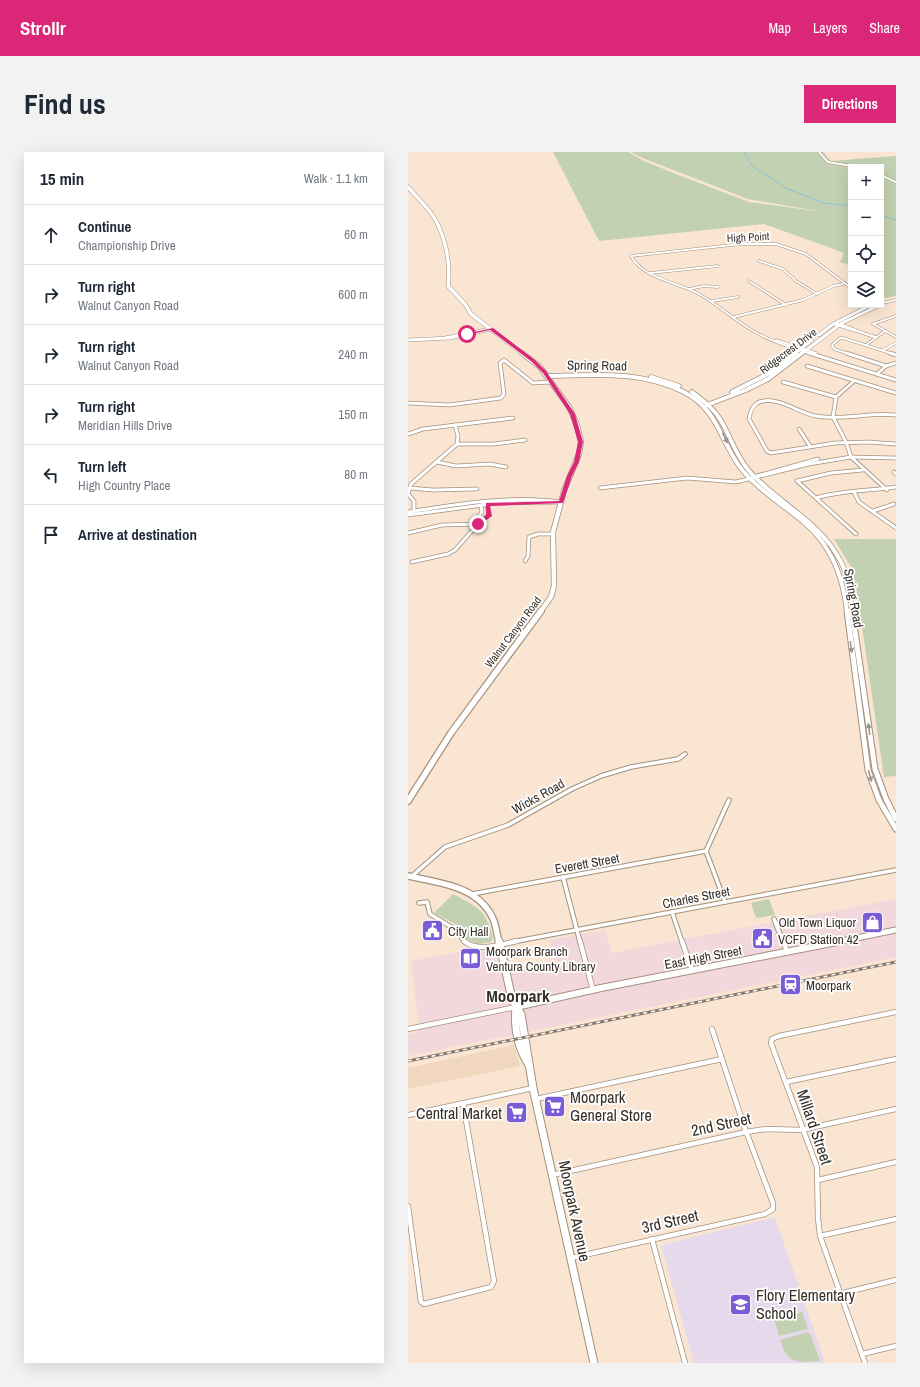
<!DOCTYPE html>
<meta charset="utf-8">
<style>
:root{--surface:#fff;--page:#f2f2f3;--text:#1f2937;--muted:#747a83;--line:#e0e1e3;--accent:#db2777}
body{margin:0;font-family:"Archivo Narrow",sans-serif;background:var(--page);color:var(--text)}
.controls{position:absolute;right:12px;top:12px;display:grid;overflow:hidden;border-radius:0px;box-shadow:0 4px 16px #0002}
.controls button{width:36px;height:36px;display:grid;place-items:center;padding:0;border:0;border-bottom:1px solid var(--line);background:var(--surface);color:var(--text);font:20px sans-serif}
.stop{position:absolute;width:12px;height:12px;margin:-9px;border:3px solid #db2777;border-radius:50%;background:#fff}
.stop.end{background:#db2777;border-color:#fff;box-shadow:0 1px 4px #0008}
.list{margin:0;padding:0;list-style:none}
h2{display:flex;justify-content:space-between;align-items:center;height:52px;margin:0;padding:0 16px;font-size:17px}
h2 small{font-size:13px;font-weight:400;color:var(--muted)}
.list li{display:grid;grid-template-columns:26px 1fr auto;gap:12px;align-items:center;box-sizing:border-box;height:60px;padding:0 16px;border-top:1px solid var(--line)}
.list b{display:block;font-size:15px;white-space:nowrap}
.list p{margin:0;font-size:13px;white-space:nowrap;color:var(--muted)}
.list em{font-size:13px;font-style:normal;color:var(--muted)}
.icon{flex:none;width:22px;height:22px;fill:none;stroke:currentColor;stroke-width:2;stroke-linecap:round;stroke-linejoin:round}
.map{position:relative;flex:none;width:488px;height:1211px;overflow:hidden;border-radius:0px}
header{display:flex;align-items:center;gap:24px;box-sizing:border-box;height:56px;padding:0 20px;background:var(--accent);color:#fff}
header strong{font-size:19px}
nav{display:flex;gap:22px;margin-inline-start:auto;font-size:14px}
.intro{display:flex;align-items:center;justify-content:space-between;box-sizing:border-box;height:96px;padding:0 24px}
h1{margin:0;font-size:28px}
.button{padding:10px 18px;border-radius:0px;background:var(--accent);color:#fff;font-size:14px;font-weight:700}
main{display:flex;gap:24px;padding:0 24px}
aside{flex:1;background:var(--surface);border-radius:0px;box-shadow:0 4px 16px #0002}
.map>svg:first-child{display:block}
.commercial{fill:#f2d7dc}
.built{fill:#f0d7bd}
.education{fill:#e7d9ec}
.green{fill:#c1d1b1}
.lines{fill:none;stroke-linecap:round;stroke-linejoin:round}
.stream{stroke:#8fc3d8;stroke-width:1}
.street-far3-casing{stroke:#a3917e;stroke-width:3}
.street-far2-casing{stroke:#a3917e;stroke-width:4.5}
.street-far1-casing{stroke:#a3917e;stroke-width:5.5}
.street-casing{stroke:#a3917e;stroke-width:6}
.secondary-far3-casing{stroke:#a3917e;stroke-width:4}
.secondary-far2-casing{stroke:#a3917e;stroke-width:5.5}
.secondary-far1-casing{stroke:#a3917e;stroke-width:7}
.secondary-casing{stroke:#a3917e;stroke-width:8}
.primary-far3-casing{stroke:#a3917e;stroke-width:4.5}
.primary-far2-casing{stroke:#a3917e;stroke-width:6}
.primary-far1-casing{stroke:#a3917e;stroke-width:8}
.primary-casing{stroke:#a3917e;stroke-width:9}
.street-far3{stroke:#fff;stroke-width:2}
.street-far2{stroke:#fff;stroke-width:3}
.street-far1{stroke:#fff;stroke-width:3.5}
.street{stroke:#fff;stroke-width:4.5}
.secondary-far3{stroke:#fff;stroke-width:3}
.secondary-far2{stroke:#fff;stroke-width:4}
.secondary-far1{stroke:#fff;stroke-width:5}
.secondary{stroke:#fff;stroke-width:6}
.primary-far3{stroke:#fff;stroke-width:3.5}
.primary-far2{stroke:#fff;stroke-width:4.5}
.primary-far1{stroke:#fff;stroke-width:5.5}
.primary{stroke:#fff;stroke-width:7}
.rail-casing{stroke:#877a6d;stroke-width:3}
.rail{stroke:#fff;stroke-width:1.5;stroke-dasharray:4;stroke-linecap:butt}
.oneway{fill:#9a9793}
.route{fill:#db2777}
.labels{text-anchor:middle;stroke-width:3.5;stroke-linejoin:round;paint-order:stroke}
.far-street-label{font-size:11px;fill:#362f27;stroke:#fff}
.street-label{font-size:13px;fill:#362f27;stroke:#fff}
.poi-label{font-size:13px;fill:#362f27;stroke:#fff;text-anchor:start}
.near-poi-label{font-size:16px;fill:#362f27;stroke:#fff;text-anchor:start}
.near-street-label{font-size:16px;fill:#362f27;stroke:#fff}
.district-label{font-size:17px;font-weight:bold;fill:#362f27;stroke:#fff}
</style>
<header>
<strong>Strollr</strong>
<nav><a>Map</a><a>Layers</a><a>Share</a></nav>
</header>
<div class="intro"><h1>Find us</h1><a class="button">Directions</a></div>
<main>
<aside>
<h2>15 min<small>Walk · 1.1 km</small></h2>
<ul class="list">
<li><svg class="icon" aria-label="ahead" viewBox="0 0 24 24"><path d="M12 20V5M6 11l6-6 6 6"/></svg><div><b>Continue</b><p>Championship Drive</p></div><em>60 m</em></li>
<li><svg class="icon" aria-label="right" viewBox="0 0 24 24"><path d="M7 20v-9h11M14 6l5 5-5 5"/></svg><div><b>Turn right</b><p>Walnut Canyon Road</p></div><em>600 m</em></li>
<li><svg class="icon" aria-label="right" viewBox="0 0 24 24"><path d="M7 20v-9h11M14 6l5 5-5 5"/></svg><div><b>Turn right</b><p>Walnut Canyon Road</p></div><em>240 m</em></li>
<li><svg class="icon" aria-label="right" viewBox="0 0 24 24"><path d="M7 20v-9h11M14 6l5 5-5 5"/></svg><div><b>Turn right</b><p>Meridian Hills Drive</p></div><em>150 m</em></li>
<li><svg class="icon" aria-label="left" viewBox="0 0 24 24"><path d="M17 20v-9H6M10 6l-5 5 5 5"/></svg><div><b>Turn left</b><p>High Country Place</p></div><em>80 m</em></li>
<li><svg class="icon" aria-label="arrive" viewBox="0 0 24 24"><path d="M6 21V4h12l-3 4 3 4H6"/></svg><div><b>Arrive at destination</b></div></li>
</ul>
</aside>
<div class="map">
<svg width="488" height="1211" viewBox="0 0 488 1211">
<rect width="100%" height="100%" fill="#f9e5d1"/>
<path class="commercial" d="M488,747V805L0,904V882L12,879L3,809L65,797L86,798L91,822L147,811L142,788L197,778L204,801Z"/>
<path class="built" d="M106,893L112,914L0,937V916Z"/>
<path class="education" d="M367,1065L417,1211H286L253,1093Z"/>
<g class="green">
<path d="M145,0H220L234,8L265,21L341,50L416,60L340,47L232,5L223,0H415L423,9L488,4V144L478,146L473,145V15H443V114L432,110L436,102L434,100L356,72L191,89Z"/>
<path d="M426,387H488V624L476,625L448,434L443,415Z"/>
<path d="M45,742C69,755 78,757 85,786L83,790L71,792L63,789L57,786L51,774L26,761Z"/>
<path d="M361,747L367,763L348,766L343,751Z"/>
<path d="M394,1160L400,1177L371,1184L366,1166Z"/>
<path d="M399,1180L403,1184L412,1209C387,1211 380,1211 372,1188Z"/>
</g>
<g class="lines">
<g class="stream">
<path d="M336,0L344,14L378,36L415,51L443,54"/>
<path d="M473,63L488,68"/>
</g>
<defs>
<g id="street-far3">
<path d="M411,0L420,10L449,15"/>
<path d="M473,23L488,30"/>
<path d="M351,109L375,117L388,129L409,142"/>
<path d="M242,121L310,114"/>
<path d="M341,129L378,153"/>
<path d="M281,137L296,134L310,135"/>
<path d="M304,149L330,145"/>
<path d="M474,151L488,148"/>
<path d="M488,164L465,172L488,185"/>
<path d="M326,165L395,148L425,134L435,132"/>
<path d="M425,172H432L458,182Z"/>
<path d="M458,182L468,185"/>
<path d="M458,182L466,185"/>
<path d="M368,188L408,201"/>
<path d="M458,193L477,179"/>
<path d="M475,198L488,191"/>
<path d="M404,202C382,195 361,189 342,177C324,166 309,152 291,142C270,130 235,127 223,104L333,92H368L398,102L443,136"/>
<path d="M441,202L426,197L424,193L432,186H435L485,202"/>
</g>
<g id="street-far2">
<path d="M401,201L488,228"/>
<path d="M438,201L478,214L488,211"/>
<path d="M482,201L488,203"/>
<path d="M399,214L488,241"/>
<path d="M469,222L478,214"/>
<path d="M375,230L428,245"/>
<path d="M445,230L428,245L425,265L438,290L443,305L479,338"/>
<path d="M0,251L41,253L93,246L96,242L92,211L96,208L125,231L143,230"/>
<path d="M488,263C461,260 434,269 408,264C391,261 373,246 355,249C346,250 342,259 341,267L359,299L363,301L427,291L460,290L488,292"/>
<path d="M391,277L402,294"/>
<path d="M0,282L15,277L105,266"/>
<path d="M49,292H86L117,288"/>
<path d="M442,305L488,306"/>
<path d="M29,310L48,314L82,312L98,315"/>
<path d="M486,320L488,322"/>
<path d="M345,325L410,307"/>
<path d="M1,336L25,338L69,337"/>
<path d="M192,336L279,326L328,330L401,312L443,305"/>
<path d="M446,340L451,350L488,376"/>
<path d="M0,342L3,332L49,292L50,284L47,273"/>
<path d="M0,342L6,349V360"/>
<path d="M408,346C434,338 461,339 488,335"/>
<path d="M76,350L79,353L81,363L70,372L71,364L74,360L73,354Z"/>
<path d="M465,359L486,352"/>
<path d="M0,360C51,352 103,343 154,350L90,351L0,363"/>
<path d="M0,381L34,373L70,372"/>
<path d="M448,382L389,329L423,321L455,318"/>
<path d="M117,409L120,404L121,385L130,382H145"/>
<path d="M4,410L40,402L47,398L70,372"/>
</g>
<g id="street-far1">
<path d="M298,699L321,648"/>
<path d="M298,699L317,750"/>
<path d="M3,725L37,695L100,673L164,637L193,624L223,615L270,607L277,602"/>
<path d="M155,725L172,790"/>
<path d="M64,742L298,699"/>
<path d="M11,751L19,750L22,762L48,778L57,790"/>
<path d="M264,760L274,790"/>
<path d="M366,767L375,790"/>
<path d="M104,790L488,718"/>
</g>
<g id="street">
<path d="M56,789C70,801 94,792 109,789"/>
<path d="M172,789L185,838"/>
<path d="M274,789L284,818"/>
<path d="M375,789L379,799"/>
<path d="M0,877L108,855"/>
<path d="M378,930L488,907"/>
<path d="M128,947L314,907"/>
<path d="M0,963L125,936"/>
<path d="M144,1023L338,980L358,977L393,978L488,957"/>
<path d="M410,1028L488,1010"/>
<path d="M0,1054L13,1150L16,1152L83,1135L86,1129L55,951"/>
<path d="M412,1084L488,1067"/>
<path d="M244,1087L277,1211"/>
<path d="M163,1106L357,1062L365,1057V1051L336,974L304,877"/>
<path d="M431,1142L488,1128"/>
<path d="M454,1202L488,1194"/>
<path d="M457,1211L412,1084L410,1066L409,1015L363,891L364,887L371,884L488,860"/>
</g>
<g id="secondary-far3">
<path d="M411,183L425,172L457,156"/>
<path d="M0,188L42,186L83,177L37,186"/>
<path d="M386,202L404,188"/>
<path d="M393,202L434,171L472,153"/>
</g>
<g id="secondary-far2">
<path d="M139,224C186,223 232,218 276,240C312,259 312,291 335,319C359,348 397,363 417,394C431,415 436,436 439,460"/>
<path d="M243,225L271,234"/>
<path d="M284,240C295,248 305,256 312,267C323,285 328,305 342,320C371,352 413,370 433,410C441,425 442,443 444,460"/>
<path d="M324,240L364,220L388,201"/>
<path d="M299,253L338,238L360,227L394,201"/>
</g>
<g id="secondary-far1">
<path d="M439,459L460,618L471,648L488,677"/>
<path d="M444,459L467,617L478,647L488,667"/>
<path d="M429,790L488,778"/>
</g>
<path id="secondary" d="M108,855L193,836L434,789"/>
<path id="primary-far3" d="M0,35C7,43 16,52 23,61C37,80 43,111 40,134L57,152L63,162L115,202"/>
<path id="primary-far2" d="M114,201L132,215L161,255L169,273L173,290L171,302L156,339L145,380L146,434L143,445L132,460"/>
<g id="primary-far1">
<path d="M0,649L43,581L133,459"/>
<path d="M0,724C32,731 72,734 86,769C88,775 89,783 91,790"/>
</g>
<g id="primary">
<path d="M91,789L104,847L113,862L125,936L186,1211"/>
<path d="M108,855C106,875 110,896 121,913"/>
</g>
</defs>
<use href="#street-far3" class="street-far3-casing"/>
<use href="#street-far2" class="street-far2-casing"/>
<use href="#street-far1" class="street-far1-casing"/>
<use href="#street" class="street-casing"/>
<use href="#secondary-far3" class="secondary-far3-casing"/>
<use href="#secondary-far2" class="secondary-far2-casing"/>
<use href="#secondary-far1" class="secondary-far1-casing"/>
<use href="#secondary" class="secondary-casing"/>
<use href="#primary-far3" class="primary-far3-casing"/>
<use href="#primary-far2" class="primary-far2-casing"/>
<use href="#primary-far1" class="primary-far1-casing"/>
<use href="#primary" class="primary-casing"/>
<use href="#street-far3" class="street-far3"/>
<use href="#street-far2" class="street-far2"/>
<use href="#street-far1" class="street-far1"/>
<use href="#street" class="street"/>
<use href="#secondary-far3" class="secondary-far3"/>
<use href="#secondary-far2" class="secondary-far2"/>
<use href="#secondary-far1" class="secondary-far1"/>
<use href="#secondary" class="secondary"/>
<use href="#primary-far3" class="primary-far3"/>
<use href="#primary-far2" class="primary-far2"/>
<use href="#primary-far1" class="primary-far1"/>
<use href="#primary" class="primary"/>
<defs>
<path id="rail" d="M0,909L488,810"/>
</defs>
<use href="#rail" class="rail-casing"/>
<use href="#rail" class="rail"/>
</g>
<defs><path id="oneway-solid" d="M-6-.8H1V-3.2L6.5 0L1 3.2V.8H-6Z"/></defs>
<g class="oneway">
<use href="#oneway-solid" transform="translate(317 286) rotate(64)"/>
<use href="#oneway-solid" transform="translate(443 495) rotate(82)"/>
<use href="#oneway-solid" transform="translate(461 577) rotate(-98)"/>
<use href="#oneway-solid" transform="translate(462 624) rotate(75)"/>
</g>
<path class="route" d="M85,176L127,208L138,219L167,262L175,290L171,310L164,324L155,351L82,354L84,364L70,374L68,371L78,363V351L151,349L159,324L166,310L170,290L162,262L135,221L124,210L82,178L59,183L57,182Z"/>
<defs>
<symbol id="shop-square" viewBox="-11 -11 22 22"><rect x="-9" y="-9" width="18" height="18" rx="4" fill="#7b5cd7" stroke="#fff"/><path d="M-5-2.5h2.3a2.7 3.5 0 0 1 5.4 0H5L5.5 6h-11ZM-1.5-2.5h3a1.5 2.3 0 0 0-3 0Z" fill="#fff"/></symbol>
<symbol id="civic-square" viewBox="-11 -11 22 22"><rect x="-9" y="-9" width="18" height="18" rx="4" fill="#7b5cd7" stroke="#fff"/><path d="M-.6-6.5H3V-4.5H.6V-3L4-1V1h2V6H-6V1h2V-1L-.6-3ZM-1.2 2.5V6h2.4V2.5Z" fill="#fff"/></symbol>
<symbol id="library-square" viewBox="-11 -11 22 22"><rect x="-9" y="-9" width="18" height="18" rx="4" fill="#7b5cd7" stroke="#fff"/><path d="M-6-4Q-3-5.5-.7-3.5V5Q-3 3-6 4ZM6-4Q3-5.5 .7-3.5V5Q3 3 6 4Z" fill="#fff"/></symbol>
<symbol id="station-square" viewBox="-11 -11 22 22"><rect x="-9" y="-9" width="18" height="18" rx="4" fill="#7b5cd7" stroke="#fff"/><path d="M-3-6H3Q5-6 5-4V2Q5 4 3 4L4.5 6H3L1.5 4h-3L-3 6H-4.5L-3 4Q-5 4-5 2V-4Q-5-6-3-6ZM-3.5-4v3h7v-3ZM-3.5 1v1.5H-2V1ZM2 1v1.5H3.5V1Z" fill="#fff"/></symbol>
<symbol id="supermarket-square" viewBox="-11 -11 22 22"><rect x="-9" y="-9" width="18" height="18" rx="4" fill="#7b5cd7" stroke="#fff"/><path d="M-6-5.5h2.5l.6 2H6L4.5 2H-2.5L-4.4-4H-6ZM-1.5 3.2a1.3 1.3 0 1 0 .1 0ZM3 3.2a1.3 1.3 0 1 0 .1 0Z" fill="#fff"/></symbol>
<symbol id="school-square" viewBox="-11 -11 22 22"><rect x="-9" y="-9" width="18" height="18" rx="4" fill="#7b5cd7" stroke="#fff"/><path d="M0-5L7-2L0 1L-7-2ZM-4 1L0 2.5L4 1V4Q0 6-4 4Z" fill="#fff"/></symbol>
</defs>
<g fill-rule="evenodd">
<use href="#shop-square" x="452" y="758" width="25" height="25"/>
<use href="#civic-square" x="12" y="766" width="25" height="25"/>
<use href="#civic-square" x="342" y="774" width="25" height="25"/>
<use href="#library-square" x="50" y="794" width="25" height="25"/>
<use href="#station-square" x="370" y="820" width="25" height="25"/>
<use href="#supermarket-square" x="134" y="942" width="25" height="25"/>
<use href="#supermarket-square" x="96" y="948" width="25" height="25"/>
<use href="#school-square" x="320" y="1140" width="25" height="25"/>
</g>
<g class="labels">
<g class="far-street-label">
<text transform="translate(340 85) rotate(-3)" y="4">High Point</text>
<text transform="translate(380 199) rotate(-37)" y="4">Ridgecrest Drive</text>
<text transform="translate(105 480) rotate(-53)" y="4">Walnut Canyon Road</text>
</g>
<g class="street-label">
<text transform="translate(189 213) rotate(1)" y="5">Spring Road</text>
<text transform="translate(446 446) rotate(80)" y="5">Spring Road</text>
<text transform="translate(130 644) rotate(-29)" y="5">Wicks Road</text>
<text transform="translate(179 711) rotate(-10)" y="5">Everett Street</text>
<text transform="translate(288 745) rotate(-11)" y="5">Charles Street</text>
<text transform="translate(295 805) rotate(-11)" y="5">East High Street</text>
</g>
<g class="poi-label">
<text x="448" y="775" text-anchor="end">Old Town Liquor</text>
<text x="40" y="784">City Hall</text>
<text x="370" y="792">VCFD Station 42</text>
<text x="78" y="804">Moorpark Branch<tspan x="78" dy="15">Ventura County Library</tspan></text>
<text x="398" y="838">Moorpark</text>
</g>
<g class="near-poi-label">
<text x="162" y="951">Moorpark<tspan x="162" dy="18">General Store</tspan></text>
<text x="94" y="967" text-anchor="end">Central Market</text>
<text x="348" y="1149">Flory Elementary<tspan x="348" dy="18">School</tspan></text>
</g>
<g class="near-street-label">
<text transform="translate(313 972) rotate(-12)" y="6">2nd Street</text>
<text transform="translate(407 975) rotate(71)" y="6">Millard Street</text>
<text transform="translate(167 1059) rotate(78)" y="6">Moorpark Avenue</text>
<text transform="translate(262 1069) rotate(-13)" y="6">3rd Street</text>
</g>
<g class="district-label">
<text x="110" y="850">Moorpark</text>
</g>
</g>
</svg>
<div class="controls">
<button>+</button>
<button>−</button>
<button><svg class="icon" aria-label="locate" viewBox="0 0 24 24"><circle cx="12" cy="12" r="6"/><path d="M12 2v4M12 18v4M2 12h4M18 12h4"/></svg></button>
<button><svg class="icon" aria-label="layers" viewBox="0 0 24 24"><path d="M12 4l9 5-9 5-9-5zM3 14l9 5 9-5"/></svg></button>
</div>
<div class="stop" style="left:59px;top:182px"></div>
<div class="stop end" style="left:70px;top:372px"></div>
</div>
</main>
